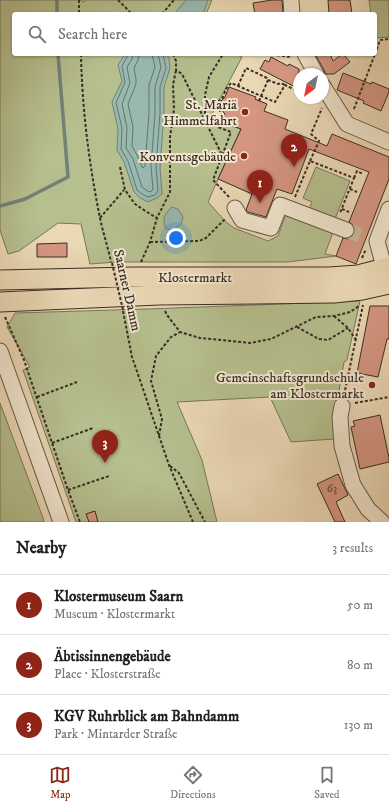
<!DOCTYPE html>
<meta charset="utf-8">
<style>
:root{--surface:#fff;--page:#f2f2f2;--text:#222;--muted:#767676;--line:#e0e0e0;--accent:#8f2418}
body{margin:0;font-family:"IM FELL DW Pica",serif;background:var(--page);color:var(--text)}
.compass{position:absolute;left:293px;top:68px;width:36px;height:36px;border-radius:50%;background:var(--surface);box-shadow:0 1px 3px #0004;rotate:213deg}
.you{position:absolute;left:176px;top:238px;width:14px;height:14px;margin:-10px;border:3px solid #fff;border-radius:50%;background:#1a73e8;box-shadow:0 0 0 6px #1a73e833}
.badge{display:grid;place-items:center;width:26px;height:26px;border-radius:50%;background:var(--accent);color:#fff;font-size:13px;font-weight:700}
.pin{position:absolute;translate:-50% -33px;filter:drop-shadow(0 1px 2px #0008)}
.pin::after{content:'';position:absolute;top:21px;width:14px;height:12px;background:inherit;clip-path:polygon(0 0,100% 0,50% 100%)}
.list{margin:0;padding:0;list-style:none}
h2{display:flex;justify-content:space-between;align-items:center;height:52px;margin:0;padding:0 16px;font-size:17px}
h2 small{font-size:13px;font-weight:400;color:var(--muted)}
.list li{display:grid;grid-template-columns:26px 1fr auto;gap:12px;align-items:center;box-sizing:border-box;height:60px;padding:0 16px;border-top:1px solid var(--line)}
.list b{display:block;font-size:15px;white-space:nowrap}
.list p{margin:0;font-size:13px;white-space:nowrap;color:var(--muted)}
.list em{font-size:13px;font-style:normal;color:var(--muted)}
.icon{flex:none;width:22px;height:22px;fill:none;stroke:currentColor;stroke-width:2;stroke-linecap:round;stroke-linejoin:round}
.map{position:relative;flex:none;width:389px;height:522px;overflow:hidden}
.search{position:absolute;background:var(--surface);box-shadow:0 1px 3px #0004;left:12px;right:12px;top:12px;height:44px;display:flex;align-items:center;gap:10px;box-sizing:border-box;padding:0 14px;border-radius:4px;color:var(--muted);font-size:15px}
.sheet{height:232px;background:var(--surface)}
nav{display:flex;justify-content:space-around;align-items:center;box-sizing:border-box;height:56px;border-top:1px solid var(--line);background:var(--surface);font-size:11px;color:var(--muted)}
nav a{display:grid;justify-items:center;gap:2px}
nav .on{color:var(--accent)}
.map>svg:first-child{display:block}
.green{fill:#b6bf8e;stroke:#78765a}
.water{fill:#98b9b0;stroke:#728179}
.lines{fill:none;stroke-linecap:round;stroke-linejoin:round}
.shore{stroke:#68736b;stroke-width:1}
.stream{stroke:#728179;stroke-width:3.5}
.building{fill:#d59681;stroke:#392d26}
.minor-tunnel{stroke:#c7b698;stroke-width:15;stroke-dasharray:15 8;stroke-linecap:butt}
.minor-casing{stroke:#66584a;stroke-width:17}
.major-casing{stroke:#392d26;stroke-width:21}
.path{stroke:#392d26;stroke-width:2;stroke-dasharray:3 2;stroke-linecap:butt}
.minor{stroke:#f2e6cf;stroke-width:15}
.major{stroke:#ebd8b5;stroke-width:19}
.path-bridge{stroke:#392d26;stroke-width:2;stroke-dasharray:3 2;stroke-linecap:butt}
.poi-dot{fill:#8f2418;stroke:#f2e6cf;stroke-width:1.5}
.labels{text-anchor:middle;stroke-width:4;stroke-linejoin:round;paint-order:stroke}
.number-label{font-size:12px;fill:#60473d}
.poi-label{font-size:14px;fill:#392d26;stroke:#f2e6cf;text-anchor:end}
.street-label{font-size:14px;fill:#392d26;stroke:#f2e6cf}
</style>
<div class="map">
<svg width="389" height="522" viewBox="0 0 389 522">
<rect width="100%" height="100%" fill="#ebd8b5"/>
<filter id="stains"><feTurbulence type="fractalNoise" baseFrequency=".005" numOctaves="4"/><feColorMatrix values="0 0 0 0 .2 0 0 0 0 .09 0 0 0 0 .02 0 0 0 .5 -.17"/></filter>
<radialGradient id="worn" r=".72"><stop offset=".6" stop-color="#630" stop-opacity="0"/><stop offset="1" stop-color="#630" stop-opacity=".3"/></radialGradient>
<g class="green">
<path d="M0,0H80L84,2V0H212L206,14H14V54H236L242,57L211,116L230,125L241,129L218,179L208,202L226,222L234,228L268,241L278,236L286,214L333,232L325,254L336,256L288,262H116L90,264L81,224L58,223L19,251L8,254L0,230Z"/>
<path d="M369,0H389V37L375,38V14H371Z"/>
<path d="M316,167L350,181L335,219L309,209L312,202L303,198Z"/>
<path d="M360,301L347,360L344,362L333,425L334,439L291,442L270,397L177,402L202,460L217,522H76L23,370L30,367L7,327L15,313L147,309Z"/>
<path d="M0,403L43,518L44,522H0Z"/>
</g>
<g class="water">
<path d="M186,0H208L203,14H174Z"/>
<path d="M125,54H166L169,58L170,68L164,87V113L160,167L162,194L157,198L148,202L140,198L134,192L124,162L117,150L118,129L112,102L122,81L118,65Z"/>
<path d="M172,207L178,209L183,217L181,224L173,230L166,229C162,219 164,214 172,207Z"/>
</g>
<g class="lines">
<g class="shore">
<path d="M128,54L127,57L122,66L125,82L116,103L122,128L121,149L128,161L137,190L142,194L148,197L155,195L158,191L156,167L160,113V87L166,68L163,54"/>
<path d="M133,54L132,59L127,67L130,83L122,104L127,128L126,148L133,159L142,187L149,192L152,191L153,189L151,167L155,113V87L161,67L158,54"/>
<path d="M139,54L138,60L134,68L136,79V84L128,104L133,127L132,146L138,157L142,167L143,168L145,166L149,113V85L155,67L152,54"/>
</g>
<g class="stream">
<path d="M57,0V14"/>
<path d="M0,206L25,199L68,177L58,54"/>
</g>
</g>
<g class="building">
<path d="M272,0H282L283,13L255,14L253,3Z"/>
<path d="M328,0H350L352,14H329Z"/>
<path d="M315,54H330L333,61L342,54H343L350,62L334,74H325L324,70Z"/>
<path d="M271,57L288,66L289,64L299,69V89L260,69L265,60L269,62Z"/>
<path d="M343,73L371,84L372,82L389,89V92L381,111L363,103L364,101L337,90Z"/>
<path d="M229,87L256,97L255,99L267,104L264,111L288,120L285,129L327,146L332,134L389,157V179L356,264L336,256L343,238L348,239L351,237L354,234L355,228L353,225L349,222L369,172L309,149L292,194L277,189L266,217L248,212L246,210L252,194L218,179L241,129L230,125L228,120L223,118L225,114L220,108V105L221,101L225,97Z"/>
<path d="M67,243V257H37V244Z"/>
<path d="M370,306H389V339H387L378,377L357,373Z"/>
<path d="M380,415L389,458V462L360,469L351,427L355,426L353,421Z"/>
<path d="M338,474L348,495L336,502L345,522H335L317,484Z"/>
<path d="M95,511L98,522H89L86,514Z"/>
</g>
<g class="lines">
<path class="minor-tunnel" d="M346,230L366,238"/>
<defs>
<g id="minor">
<path d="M291,0L292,14"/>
<path d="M305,54L316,74"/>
<path d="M323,86L347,124L389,142"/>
<path d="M235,208L242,220L271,228L280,205L346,230"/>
<path d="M387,278L377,241L389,209"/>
<path d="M0,351L61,522"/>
<path d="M342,406L340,417L342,446L353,485L368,509L382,522"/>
</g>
<g id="major">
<path d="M0,280L133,277H329L358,275L389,267"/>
<path d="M0,302L159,295L334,293L362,290L389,284"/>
</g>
</defs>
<use href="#minor" class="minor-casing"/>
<use href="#major" class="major-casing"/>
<g class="path">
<path d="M79,0V14"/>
<path d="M118,0L132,14"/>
<path d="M162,14L174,0"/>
<path d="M81,54C82,108 89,164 100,218C103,233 108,247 111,262"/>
<path d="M173,54L176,61V70L182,74L222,155"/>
<path d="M267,54L292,57"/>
<path d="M375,54L380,40L389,39"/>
<path d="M238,86L246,68L267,78L268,80L278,84L281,83L285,85"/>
<path d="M259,101L268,80"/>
<path d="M354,109L375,54"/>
<path d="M205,119V95L209,77L223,54"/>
<path d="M310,161L319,141L311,134L322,108"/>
<path d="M120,167L125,190L135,204L147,212L157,218"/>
<path d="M354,178L357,171L363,174"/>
<path d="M350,189L357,192"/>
<path d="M229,197L213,180L231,132L218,127L217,124L221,114L218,105L219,101L223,97L226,89L231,83L275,102L285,85L299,92"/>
<path d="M295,197L310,161L354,178L340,213"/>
<path d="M342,209L349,212"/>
<path d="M100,218L124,190"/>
<path d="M150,242L199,241L206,238L226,218"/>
<path d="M362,258L366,249"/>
<path d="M141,262L150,242L157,218L170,192V137L174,109L173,85L176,70"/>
<path d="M123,311L132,357L169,465L193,522"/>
<path d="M165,311L167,315L180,332L200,338L250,343L271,339L316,317L334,316L350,312L359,306"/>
<path d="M334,316L348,328L356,340"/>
<path d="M5,317L24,360L68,490L80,522"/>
<path d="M297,327L319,339L328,340L348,328"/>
<path d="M344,395L363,305"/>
<path d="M37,397L77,382"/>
<path d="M355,403L389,397"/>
<path d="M159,436L162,419L151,381L156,356L171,337L180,332"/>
<path d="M52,443L93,428"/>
<path d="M170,466L179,473L205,522"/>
<path d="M68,490L109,476"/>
</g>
<use href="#minor" class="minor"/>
<use href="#major" class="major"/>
<path class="path-bridge" d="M112,263L123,310"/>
</g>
<g class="poi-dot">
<circle cx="245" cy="112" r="4"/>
<circle cx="244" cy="156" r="4"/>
<circle cx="372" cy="385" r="4"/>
</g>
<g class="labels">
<g class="number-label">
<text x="332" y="492">63</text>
</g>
<g class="poi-label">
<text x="237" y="109">St. Mariä<tspan x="237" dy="16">Himmelfahrt</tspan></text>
<text x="236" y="161">Konventsgebäude</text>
<text x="364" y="382">Gemeinschaftsgrundschule<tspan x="364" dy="16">am Klostermarkt</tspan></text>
</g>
<g class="street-label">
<text x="195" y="282">Klostermarkt</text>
<text transform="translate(128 290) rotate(77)" y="5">Saarner Damm</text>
</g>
</g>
<rect width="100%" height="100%" filter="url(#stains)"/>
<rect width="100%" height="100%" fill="url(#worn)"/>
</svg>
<svg class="compass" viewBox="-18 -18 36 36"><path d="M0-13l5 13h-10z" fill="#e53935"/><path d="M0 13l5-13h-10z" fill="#767676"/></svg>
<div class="you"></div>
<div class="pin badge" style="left:260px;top:203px">1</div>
<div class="pin badge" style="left:294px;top:167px">2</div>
<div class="pin badge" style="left:105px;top:463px">3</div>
<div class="search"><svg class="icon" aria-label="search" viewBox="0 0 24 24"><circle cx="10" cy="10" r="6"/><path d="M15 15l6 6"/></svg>Search here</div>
</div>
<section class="sheet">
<h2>Nearby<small>3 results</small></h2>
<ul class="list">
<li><span class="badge">1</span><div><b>Klostermuseum Saarn</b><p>Museum · Klostermarkt</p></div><em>50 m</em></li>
<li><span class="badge">2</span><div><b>Äbtissinnengebäude</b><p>Place · Klosterstraße</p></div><em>80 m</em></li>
<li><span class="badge">3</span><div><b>KGV Ruhrblick am Bahndamm</b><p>Park · Mintarder Straße</p></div><em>130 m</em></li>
</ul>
</section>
<nav>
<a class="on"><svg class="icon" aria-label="map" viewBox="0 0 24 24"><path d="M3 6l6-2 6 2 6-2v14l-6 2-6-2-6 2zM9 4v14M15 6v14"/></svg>Map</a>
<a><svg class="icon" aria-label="directions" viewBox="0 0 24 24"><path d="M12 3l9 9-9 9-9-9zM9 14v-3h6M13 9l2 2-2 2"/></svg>Directions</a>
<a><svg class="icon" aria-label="saved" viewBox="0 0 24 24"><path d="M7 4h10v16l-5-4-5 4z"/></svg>Saved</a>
</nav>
